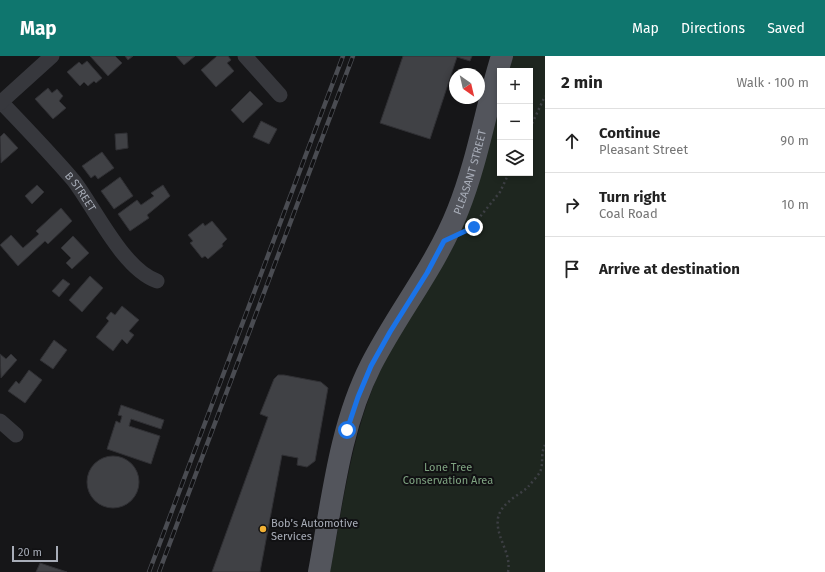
<!DOCTYPE html>
<meta charset="utf-8">
<style>
:root{--surface:#fff;--page:#f2f2f2;--text:#222;--muted:#767676;--line:#e0e0e0;--accent:#0f766e}
body{margin:0;font-family:"Fira Sans",sans-serif;background:var(--page);color:var(--text)}
.controls{position:absolute;right:12px;top:12px;display:grid;overflow:hidden;border-radius:0px;box-shadow:0 2px 6px #0003}
.controls button{width:36px;height:36px;display:grid;place-items:center;padding:0;border:0;border-bottom:1px solid var(--line);background:var(--surface);color:var(--text);font:20px sans-serif}
.compass{position:absolute;left:449px;top:12px;width:36px;height:36px;border-radius:50%;background:var(--surface);box-shadow:0 2px 6px #0003;rotate:146deg}
.scale{position:absolute;left:12px;bottom:10px;width:46px;box-sizing:border-box;padding-left:4px;border:2px solid #a8adb8;border-top:0;font-size:11px;line-height:14px;white-space:nowrap;color:#a8adb8;-webkit-text-stroke:3px #111113;paint-order:stroke}
.stop{position:absolute;width:12px;height:12px;margin:-9px;border:3px solid #1a73e8;border-radius:50%;background:#fff}
.stop.end{background:#1a73e8;border-color:#fff;box-shadow:0 1px 4px #0008}
.list{margin:0;padding:0;list-style:none}
h2{display:flex;justify-content:space-between;align-items:center;height:52px;margin:0;padding:0 16px;font-size:17px}
h2 small{font-size:13px;font-weight:400;color:var(--muted)}
.list li{display:grid;grid-template-columns:26px 1fr auto;gap:12px;align-items:center;box-sizing:border-box;height:64px;padding:0 16px;border-top:1px solid var(--line)}
.list b{display:block;font-size:15px;white-space:nowrap}
.list p{margin:0;font-size:13px;white-space:nowrap;color:var(--muted)}
.list em{font-size:13px;font-style:normal;color:var(--muted)}
.icon{flex:none;width:22px;height:22px;fill:none;stroke:currentColor;stroke-width:2;stroke-linecap:round;stroke-linejoin:round}
.map{position:relative;flex:none;width:545px;height:516px;overflow:hidden}
header{display:flex;align-items:center;gap:24px;box-sizing:border-box;height:56px;padding:0 20px;background:var(--accent);color:#fff}
header strong{font-size:19px}
nav{display:flex;gap:22px;margin-inline-start:auto;font-size:14px}
main{display:flex}
aside{flex:1;background:var(--surface)}
.map>svg:first-child{display:block}
.green{fill:#1e261f}
.building{fill:#404145;stroke:#303034}
.lines{fill:none;stroke-linecap:round;stroke-linejoin:round}
.path{stroke:#3d3f44;stroke-width:2.5;stroke-dasharray:2 3;stroke-linecap:butt}
.street{stroke:#37383d;stroke-width:15}
.primary{stroke:#53555c;stroke-width:22}
.rail-casing{stroke:#4a4c52;stroke-width:4.5}
.rail{stroke:#111113;stroke-width:3;stroke-dasharray:9;stroke-linecap:butt}
.route{stroke:#1a73e8;stroke-width:5}
.poi-dot{fill:#f2b134;stroke:#111113;stroke-width:1.5}
.labels{text-anchor:middle;stroke-width:4;stroke-linejoin:round;paint-order:stroke}
.street-label{font-size:11px;fill:#a8adb8;stroke:#111113}
.park-label{font-size:11px;fill:#7fa381;stroke:#111113}
.poi-label{font-size:11px;fill:#a8adb8;stroke:#111113;text-anchor:start}
</style>
<header>
<strong>Map</strong>
<nav><a>Map</a><a>Directions</a><a>Saved</a></nav>
</header>
<main>
<div class="map">
<svg width="545" height="516" viewBox="0 0 545 516">
<rect width="100%" height="100%" fill="#161618"/>
<path class="green" d="M513,0H545V516H330C342,454 350,390 373,331C393,281 428,238 453,191C475,150 487,90 500,45V117H530V15H508Z"/>
<g class="building">
<path d="M90,0H115L122,7L108,20Z"/>
<path d="M125,0H133L128,4Z"/>
<path d="M176,0H195L184,9Z"/>
<path d="M217,0H228L231,4L227,7L234,15L216,31L201,14Z"/>
<path d="M403,0H472L470,5L457,1L430,83L380,67Z"/>
<path d="M87,5L102,22L96,27L94,25L88,30L84,26L80,30L67,16L79,6L82,9Z"/>
<path d="M48,32L52,37L57,33L63,40L59,45L66,52L53,63L35,43Z"/>
<path d="M250,35L263,48L243,67L231,54Z"/>
<path d="M261,65L277,73L269,88L253,81Z"/>
<path d="M4,77L18,92L1,107L0,81Z"/>
<path d="M127,77L128,92L116,94L115,78Z"/>
<path d="M102,96L114,112L98,123L95,119L91,122L82,110Z"/>
<path d="M120,121L133,140L114,153L101,135Z"/>
<path d="M37,129L44,136L32,148L25,140Z"/>
<path d="M163,129L170,140L147,159L149,162L130,175L118,158L137,144L141,149L154,140L151,137Z"/>
<path d="M61,152L72,165L48,188L45,185L18,210L0,189L11,179L23,192L39,178L36,175Z"/>
<path d="M212,165L227,183L222,188L223,190L208,203L205,200L202,202L190,187L193,185L188,179L203,167L205,170Z"/>
<path d="M73,180L89,197L72,213L66,207L71,202L61,192Z"/>
<path d="M90,220L103,232L82,256L69,244Z"/>
<path d="M63,223L70,228L59,241L52,235Z"/>
<path d="M122,250L139,264L129,275L134,279L127,288L122,283L113,295L96,281L109,265L106,262L111,256L115,259Z"/>
<path d="M54,284L67,294L53,313L40,304Z"/>
<path d="M0,298L6,303L11,298L17,304L1,322Z"/>
<path d="M29,314L42,324L25,347L8,335L16,325L19,328Z"/>
<path d="M278,319H284L321,326L328,332L315,405L307,411L297,409L298,402L282,399L260,516H212L268,361L260,358L274,323Z"/>
<path d="M121,349L164,364L161,373L131,363L129,370L160,380L151,408L107,393L116,365L120,367L122,360L118,359Z"/>
<circle cx="113" cy="426" r="26"/>
<path d="M40,507L67,516H36Z"/>
</g>
<g class="lines">
<g class="path">
<path d="M530,72L545,40"/>
<path d="M471,172L500,136L509,117"/>
<path d="M508,516C512,497 495,481 498,462C501,447 518,440 528,431C531,427 537,421 540,416C544,408 540,398 545,389"/>
</g>
<g class="street">
<path d="M245,0L280,39"/>
<path id="s1" d="M1,46C26,72 51,98 74,125C96,154 123,213 157,225"/>
<path d="M0,47L52,0"/>
<path d="M0,365L16,379"/>
</g>
<path class="primary" id="s2" d="M319,516C332,447 339,372 371,309C398,256 436,210 458,154C478,104 486,51 502,0"/>
<defs>
<g id="rail">
<path d="M149,516L343,0"/>
<path d="M159,516L353,0"/>
</g>
</defs>
<use href="#rail" class="rail-casing"/>
<use href="#rail" class="rail"/>
</g>
<g class="lines">
<path class="route" d="M347,374L358,341L371,310L390,276L427,217L444,185L474,171"/>
</g>
<circle class="poi-dot" cx="263" cy="473" r="4"/>
<g class="labels">
<g class="street-label">
<text dy="4" stroke="none"><textPath href="#s2" startOffset="432">PLEASANT STREET</textPath></text>
<text dy="4" stroke="none"><textPath href="#s1" startOffset="120">B STREET</textPath></text>
</g>
<g class="park-label">
<text x="448" y="415">Lone Tree<tspan x="448" dy="13">Conservation Area</tspan></text>
</g>
<g class="poi-label">
<text x="271" y="471">Bob’s Automotive<tspan x="271" dy="13">Services</tspan></text>
</g>
</g>
</svg>
<div class="controls">
<button>+</button>
<button>−</button>
<button><svg class="icon" aria-label="layers" viewBox="0 0 24 24"><path d="M12 4l9 5-9 5-9-5zM3 14l9 5 9-5"/></svg></button>
</div>
<svg class="compass" viewBox="-18 -18 36 36"><path d="M0-13l5 13h-10z" fill="#e53935"/><path d="M0 13l5-13h-10z" fill="#767676"/></svg>
<div class="scale">20 m</div>
<div class="stop" style="left:347px;top:374px"></div>
<div class="stop end" style="left:474px;top:171px"></div>
</div>
<aside>
<h2>2 min<small>Walk · 100 m</small></h2>
<ul class="list">
<li><svg class="icon" aria-label="ahead" viewBox="0 0 24 24"><path d="M12 20V5M6 11l6-6 6 6"/></svg><div><b>Continue</b><p>Pleasant Street</p></div><em>90 m</em></li>
<li><svg class="icon" aria-label="right" viewBox="0 0 24 24"><path d="M7 20v-9h11M14 6l5 5-5 5"/></svg><div><b>Turn right</b><p>Coal Road</p></div><em>10 m</em></li>
<li><svg class="icon" aria-label="arrive" viewBox="0 0 24 24"><path d="M6 21V4h12l-3 4 3 4H6"/></svg><div><b>Arrive at destination</b></div></li>
</ul>
</aside>
</main>
